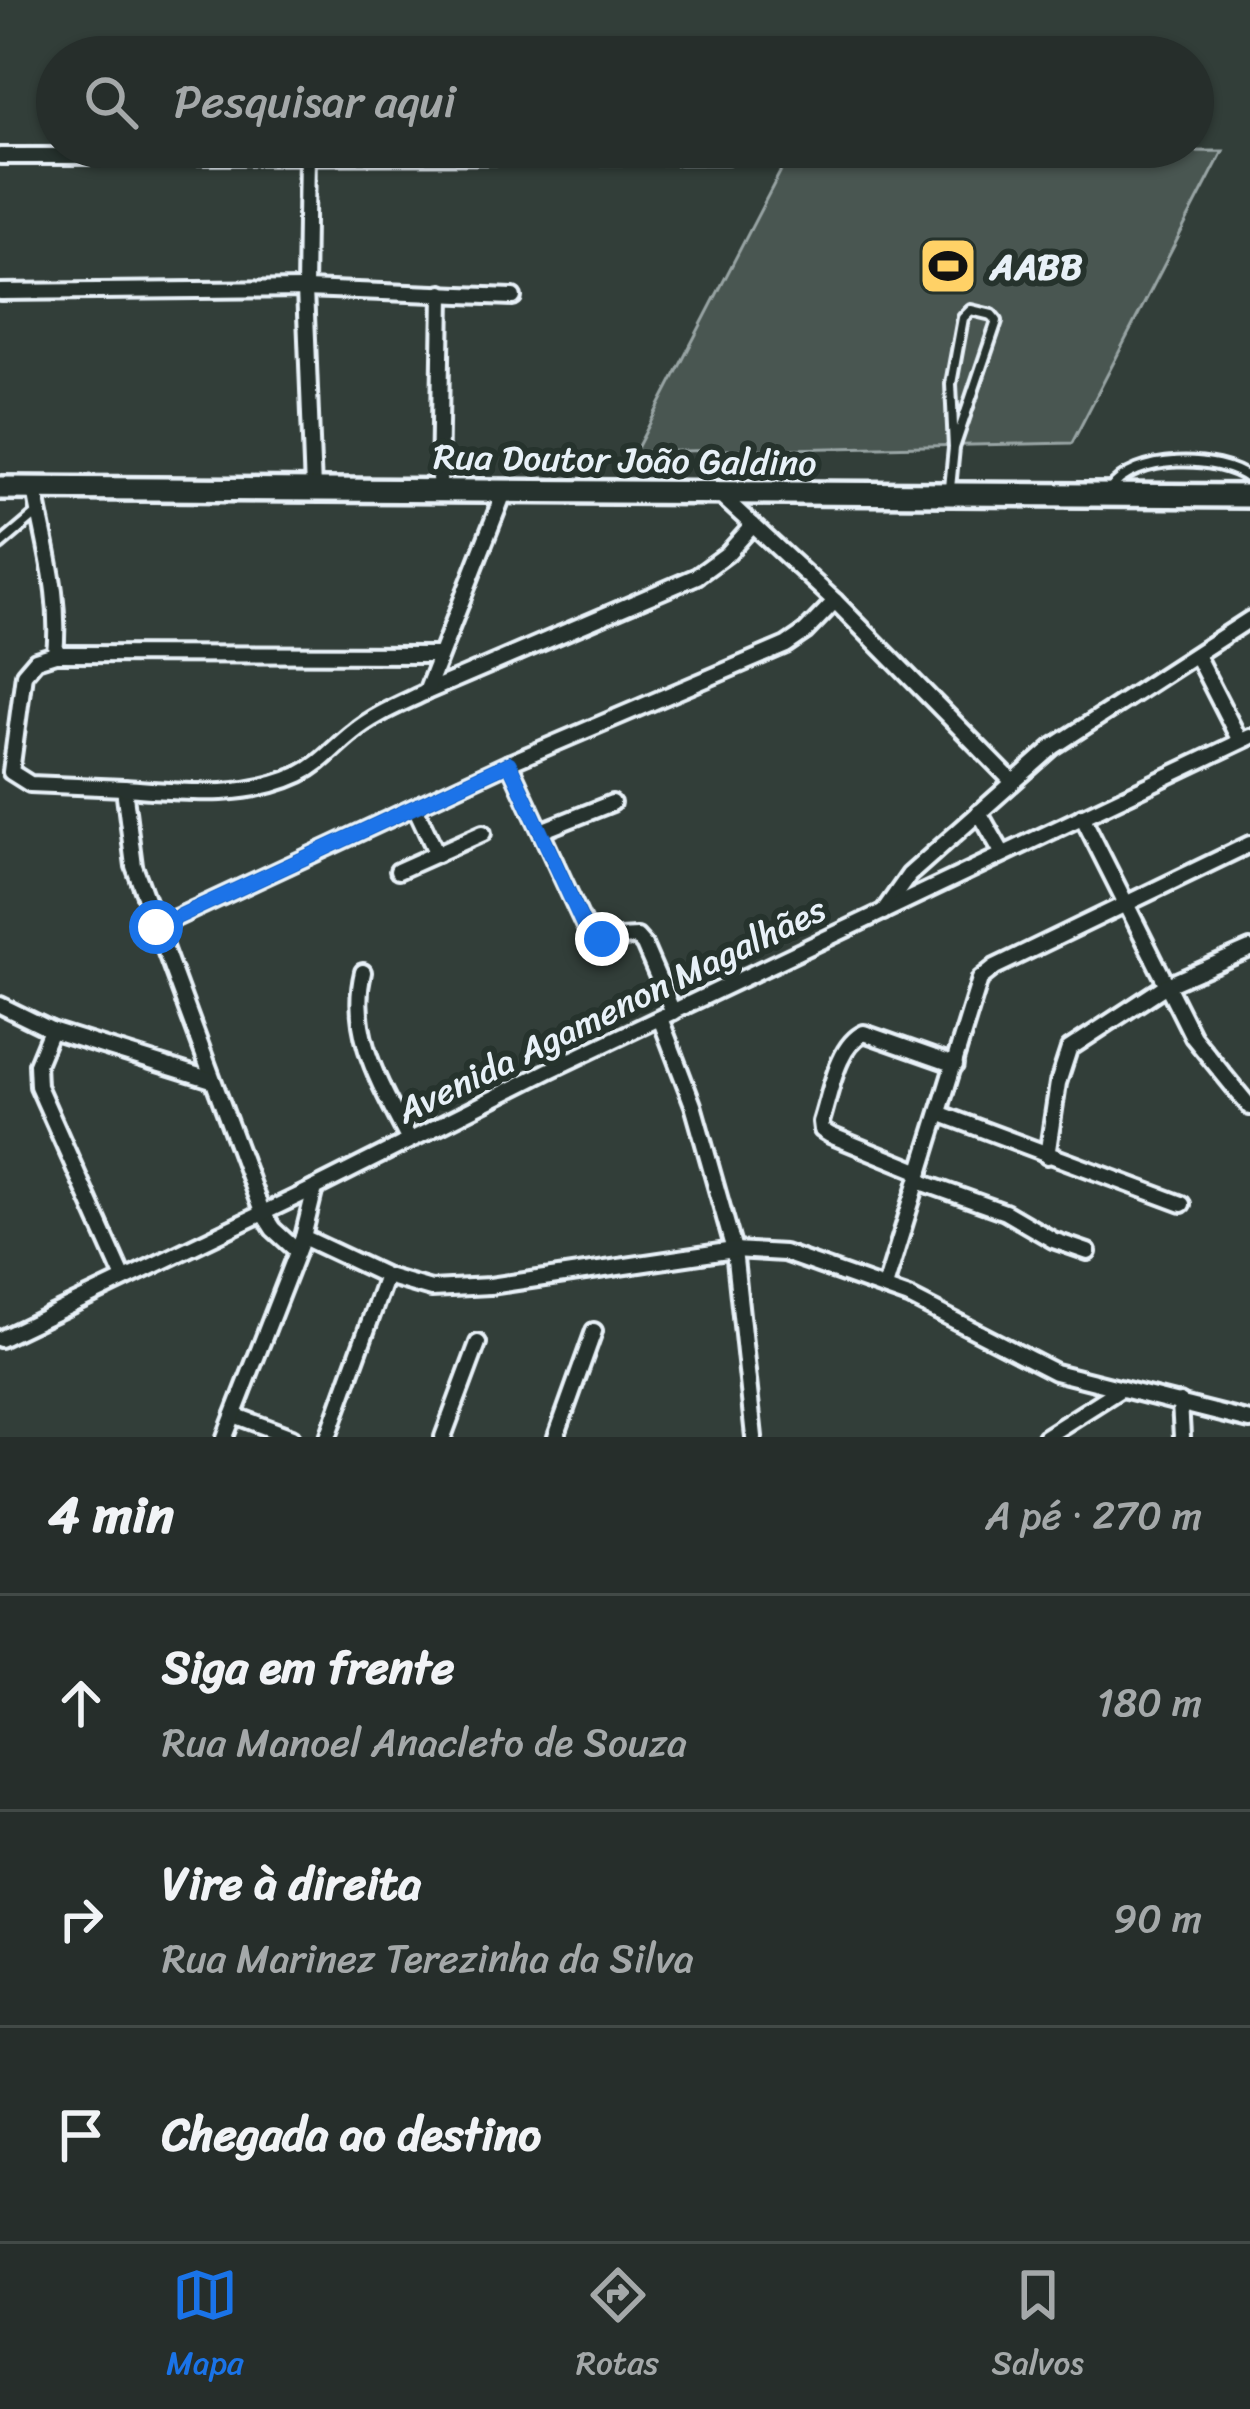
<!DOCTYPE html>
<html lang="pt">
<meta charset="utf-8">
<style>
:root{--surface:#262e2b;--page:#323a37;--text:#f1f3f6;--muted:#a4a8a9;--line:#424a47;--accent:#1a73e8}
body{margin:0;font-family:Sriracha,sans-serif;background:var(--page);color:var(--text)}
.stop{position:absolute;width:36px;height:36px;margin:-27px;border:9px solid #1a73e8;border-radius:50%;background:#fff}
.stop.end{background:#1a73e8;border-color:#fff;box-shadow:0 3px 12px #0008}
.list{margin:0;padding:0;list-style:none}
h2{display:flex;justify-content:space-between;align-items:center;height:156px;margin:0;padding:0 48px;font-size:51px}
h2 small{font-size:39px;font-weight:400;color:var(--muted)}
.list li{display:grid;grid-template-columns:78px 1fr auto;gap:36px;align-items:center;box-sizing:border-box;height:216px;padding:0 48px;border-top:3px solid var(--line)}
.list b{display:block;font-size:45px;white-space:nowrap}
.list p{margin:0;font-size:39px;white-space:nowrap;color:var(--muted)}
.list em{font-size:39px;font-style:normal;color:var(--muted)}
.icon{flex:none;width:66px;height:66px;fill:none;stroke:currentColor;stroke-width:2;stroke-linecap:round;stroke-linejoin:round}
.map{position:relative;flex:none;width:1250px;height:1437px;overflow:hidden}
.search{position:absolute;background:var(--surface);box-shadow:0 3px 9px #0004;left:36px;right:36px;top:36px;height:132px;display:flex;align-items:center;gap:30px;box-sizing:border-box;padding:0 42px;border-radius:66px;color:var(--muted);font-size:45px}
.sheet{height:804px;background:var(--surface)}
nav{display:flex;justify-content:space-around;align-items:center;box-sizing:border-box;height:168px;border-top:3px solid var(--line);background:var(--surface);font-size:33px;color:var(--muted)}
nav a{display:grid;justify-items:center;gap:6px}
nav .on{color:var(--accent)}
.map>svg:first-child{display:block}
.green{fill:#495651;stroke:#98a4a4;stroke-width:3}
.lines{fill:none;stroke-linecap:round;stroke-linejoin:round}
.lane-casing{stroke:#e8f1f8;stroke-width:16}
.street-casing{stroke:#e8f1f8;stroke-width:22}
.primary-casing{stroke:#e8f1f8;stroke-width:30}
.lane{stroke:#26332d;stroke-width:8}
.street{stroke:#26332d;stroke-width:14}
.primary{stroke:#26332d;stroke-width:21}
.route{stroke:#1a73e8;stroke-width:15}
.labels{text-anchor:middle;stroke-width:12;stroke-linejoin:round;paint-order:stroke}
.poi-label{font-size:36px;font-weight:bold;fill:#e8f1f8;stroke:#26332d;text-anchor:start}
.street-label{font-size:36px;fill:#e8f1f8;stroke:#26332d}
</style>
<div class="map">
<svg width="1250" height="1437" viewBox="0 0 1250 1437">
<rect width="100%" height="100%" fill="#323e39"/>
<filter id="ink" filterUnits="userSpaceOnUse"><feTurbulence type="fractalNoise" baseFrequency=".00833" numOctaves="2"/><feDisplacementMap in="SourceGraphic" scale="24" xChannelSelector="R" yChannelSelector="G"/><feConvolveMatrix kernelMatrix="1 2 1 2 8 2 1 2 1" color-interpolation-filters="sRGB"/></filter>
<g filter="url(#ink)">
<path class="green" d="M1223,151L1072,443L635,452L790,153Z"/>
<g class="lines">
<defs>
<g id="lane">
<path d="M950,488L954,448L997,321L992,315L971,310L963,318L951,384L954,448"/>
<path d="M1110,490C1134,454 1218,454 1250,479"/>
<path d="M0,545L39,512"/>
</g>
<g id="street">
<path d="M307,153L305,289L313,490"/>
<path d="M0,156L727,155"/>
<path d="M0,292L305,289L513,297"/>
<path d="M35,489C45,548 61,594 55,654L36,660L24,674L11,772L30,784L124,788L134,866L262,1212L273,1229L297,1251"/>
<path d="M439,490L442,293"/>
<path d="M716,491L835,601L1012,781"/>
<path d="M55,654L439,655"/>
<path d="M1196,655L1240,741"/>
<path d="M426,692L697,576L727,554L753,525"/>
<path d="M509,763L584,925L602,939L637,937L644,945L673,1012"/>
<path d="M124,788C182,792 245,800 300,774C321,764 334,747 352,733C373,715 401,704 426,692L505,490"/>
<path d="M415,807L437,854"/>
<path d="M979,812L1003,854"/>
<path d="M1082,816L1193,1037L1250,1107"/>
<path d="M541,831L612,803"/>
<path d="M398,871L483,833"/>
<path d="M883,912L909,875L1053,747L1250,619"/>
<path d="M156,927L509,763L786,645L805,632L835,601"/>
<path d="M363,972C348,1034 381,1085 408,1139"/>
<path d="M0,1005L51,1030L212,1080"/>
<path d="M660,1018L693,1105L734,1250L754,1437"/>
<path d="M51,1030L37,1064L38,1086L124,1279"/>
<path d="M941,1114L1182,1204"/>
<path d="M1047,1156L1058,1083L1069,1049L1165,986L1250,949"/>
<path d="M921,1172L830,1135L822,1130L821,1122C830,1095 837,1045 864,1033L955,1065"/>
<path d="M918,1181L1005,1212L1053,1240L1088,1252"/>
<path d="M303,1237L386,1276L431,1289L490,1286L734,1250L784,1253L909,1297L1055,1372L1250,1421"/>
<path d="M885,1287L980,979L995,967L1250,844"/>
<path d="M0,1339L315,1188L548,1071L1250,737"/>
<path d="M1180,1402L1182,1437"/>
<path d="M234,1415L292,1437"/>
<path d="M225,1437L303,1237L315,1188"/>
<path d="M328,1437L386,1276"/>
<path d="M443,1437L478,1343"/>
<path d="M556,1437L594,1331"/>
<path d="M1045,1437L1119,1390"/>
</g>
<path id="primary" d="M0,488L1250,496"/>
</defs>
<use href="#lane" class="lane-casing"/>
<use href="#street" class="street-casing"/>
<use href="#primary" class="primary-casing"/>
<use href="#lane" class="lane"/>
<use href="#street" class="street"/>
<use href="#primary" class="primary"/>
</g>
</g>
<g class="lines" filter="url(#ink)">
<path class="route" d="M156,927L509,763L584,926L602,939"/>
</g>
<defs>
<symbol id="stadium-square" viewBox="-11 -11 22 22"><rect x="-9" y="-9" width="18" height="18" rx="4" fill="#ffd166" stroke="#26332d"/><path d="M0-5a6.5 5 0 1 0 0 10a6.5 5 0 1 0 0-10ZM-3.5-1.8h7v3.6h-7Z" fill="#111"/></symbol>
</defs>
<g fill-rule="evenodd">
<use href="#stadium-square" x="915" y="233" width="66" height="66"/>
</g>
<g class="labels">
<g class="poi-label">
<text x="990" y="279">AABB</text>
</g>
<g class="street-label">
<text transform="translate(625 459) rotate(1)" y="13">Rua Doutor João Galdino</text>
<text transform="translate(611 1009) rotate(-26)" y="13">Avenida Agamenon Magalhães</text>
</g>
</g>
</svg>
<div class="stop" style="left:156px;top:927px"></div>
<div class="stop end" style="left:602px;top:939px"></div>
<div class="search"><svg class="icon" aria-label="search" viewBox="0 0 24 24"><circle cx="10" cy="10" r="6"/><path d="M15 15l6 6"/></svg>Pesquisar aqui</div>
</div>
<section class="sheet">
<h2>4 min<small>A pé · 270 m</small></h2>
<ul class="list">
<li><svg class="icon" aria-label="ahead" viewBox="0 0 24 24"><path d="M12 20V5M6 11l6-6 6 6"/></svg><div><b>Siga em frente</b><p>Rua Manoel Anacleto de Souza</p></div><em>180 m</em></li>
<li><svg class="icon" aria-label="right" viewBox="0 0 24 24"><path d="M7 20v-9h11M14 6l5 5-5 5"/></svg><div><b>Vire à direita</b><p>Rua Marinez Terezinha da Silva</p></div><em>90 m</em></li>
<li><svg class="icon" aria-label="arrive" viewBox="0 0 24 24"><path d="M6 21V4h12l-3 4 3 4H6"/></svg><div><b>Chegada ao destino</b></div></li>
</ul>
</section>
<nav>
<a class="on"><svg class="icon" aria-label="map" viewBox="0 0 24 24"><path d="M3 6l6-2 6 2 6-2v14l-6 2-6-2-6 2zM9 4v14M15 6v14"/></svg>Mapa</a>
<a><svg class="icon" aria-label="directions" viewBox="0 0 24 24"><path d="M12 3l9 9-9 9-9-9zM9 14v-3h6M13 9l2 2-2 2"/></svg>Rotas</a>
<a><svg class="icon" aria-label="saved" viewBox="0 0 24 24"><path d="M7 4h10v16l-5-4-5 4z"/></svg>Salvos</a>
</nav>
